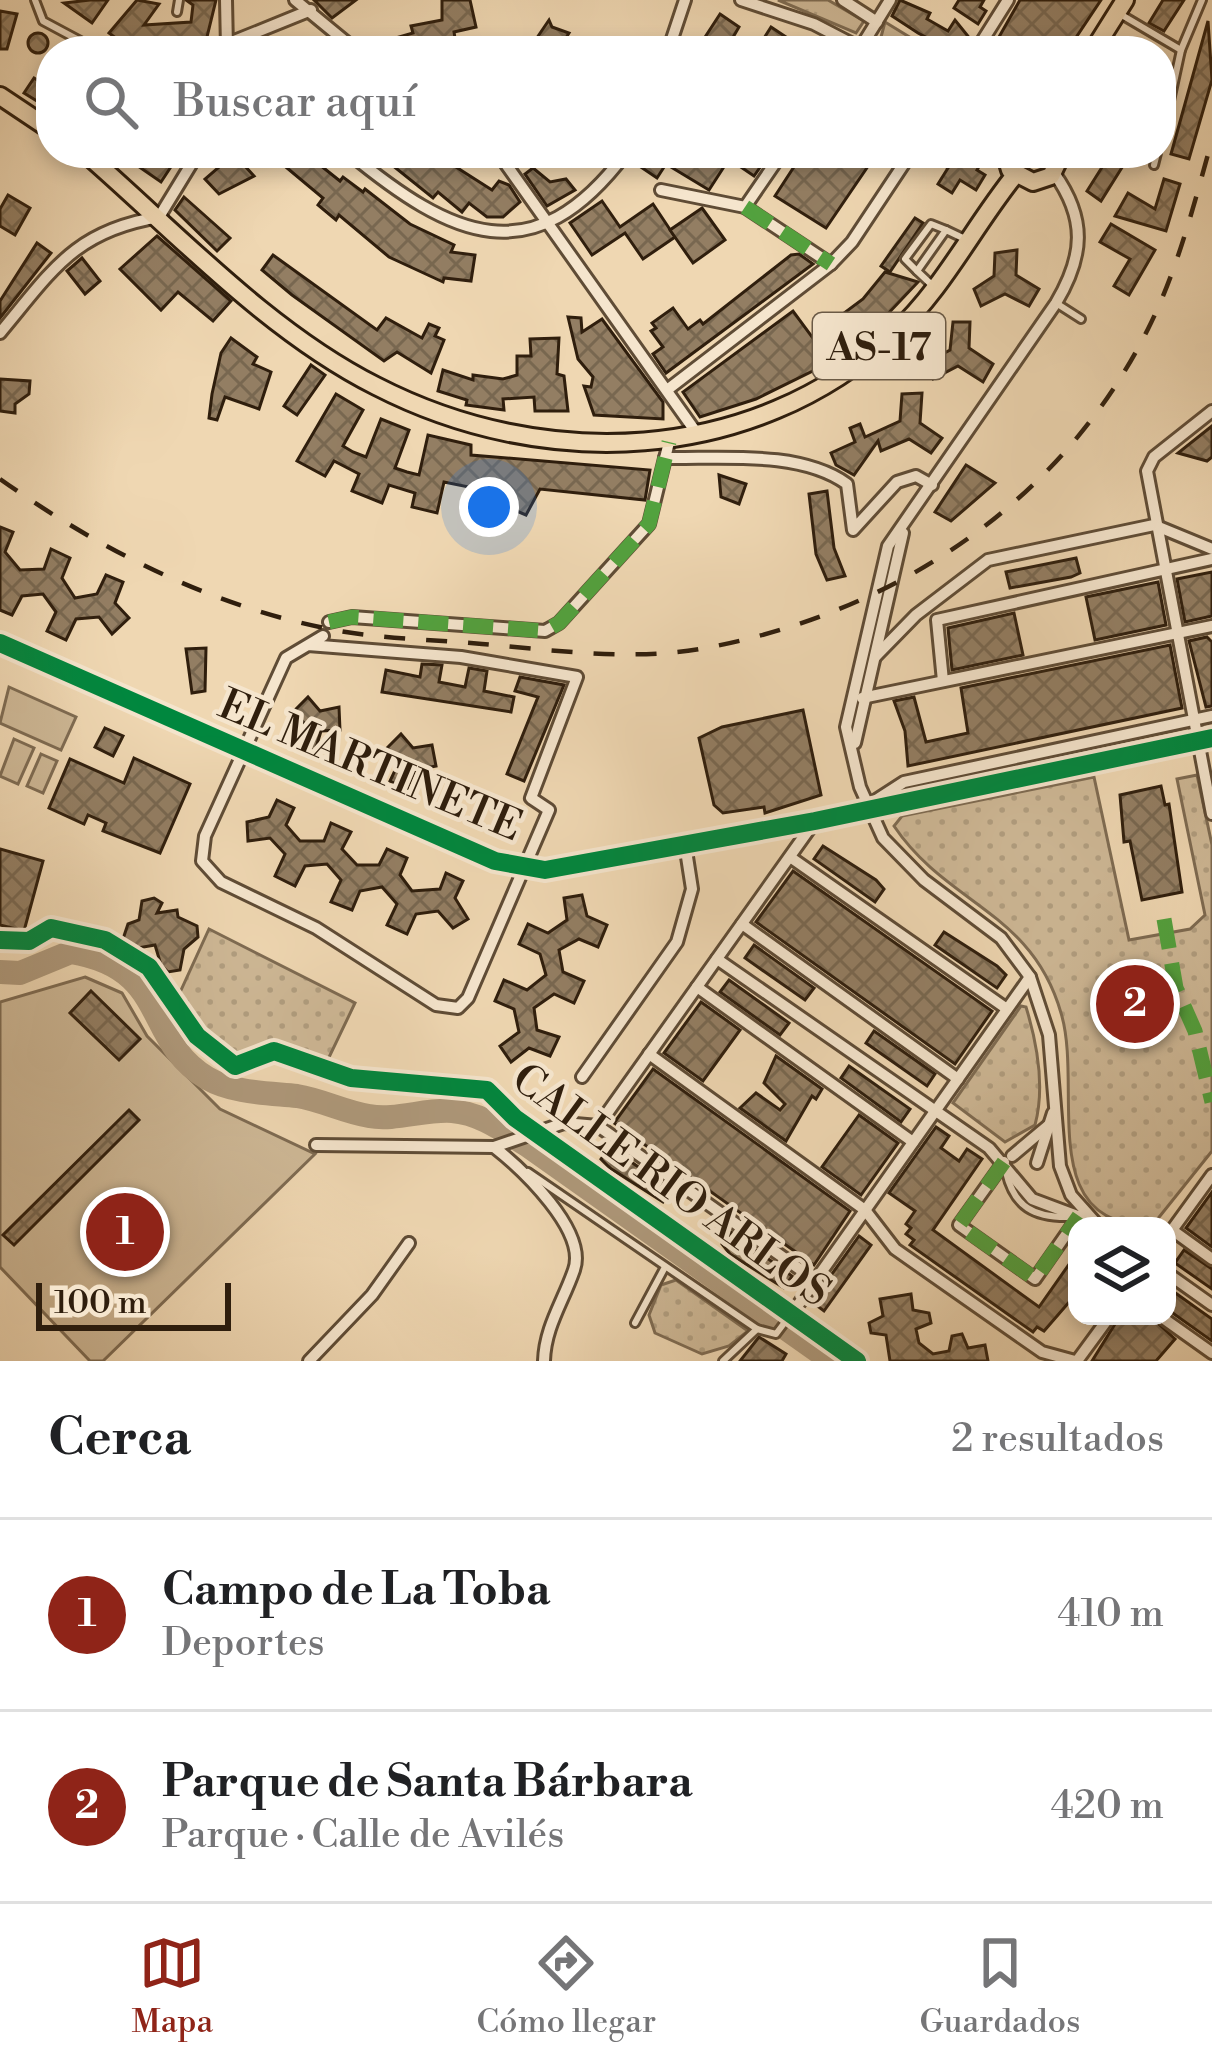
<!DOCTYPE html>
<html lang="es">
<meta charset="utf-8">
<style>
:root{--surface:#fff;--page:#f6f6f6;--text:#202124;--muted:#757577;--line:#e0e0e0;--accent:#8f2418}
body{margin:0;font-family:"Libre Bodoni",serif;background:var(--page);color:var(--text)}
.controls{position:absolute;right:36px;bottom:36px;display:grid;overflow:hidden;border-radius:24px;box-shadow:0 6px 18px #0003}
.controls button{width:108px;height:108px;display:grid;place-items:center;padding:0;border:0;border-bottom:3px solid var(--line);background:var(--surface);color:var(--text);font:60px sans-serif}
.scale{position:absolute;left:36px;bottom:30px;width:195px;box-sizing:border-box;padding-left:12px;border:6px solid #2f1e0d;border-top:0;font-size:33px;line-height:42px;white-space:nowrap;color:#2f1e0d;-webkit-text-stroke:9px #f5e5cd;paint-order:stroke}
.you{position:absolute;left:489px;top:507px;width:42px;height:42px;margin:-30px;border:9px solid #fff;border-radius:50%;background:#1a73e8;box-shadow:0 0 0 18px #1a73e833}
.badge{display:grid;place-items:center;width:78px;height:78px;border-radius:50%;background:var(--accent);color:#fff;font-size:39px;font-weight:700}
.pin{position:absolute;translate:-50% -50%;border:6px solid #fff;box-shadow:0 3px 12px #0006}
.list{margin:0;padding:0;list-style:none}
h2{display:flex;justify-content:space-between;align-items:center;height:156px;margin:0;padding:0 48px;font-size:51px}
h2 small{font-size:39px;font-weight:400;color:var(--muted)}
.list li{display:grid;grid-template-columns:78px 1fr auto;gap:36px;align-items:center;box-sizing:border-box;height:192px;padding:0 48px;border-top:3px solid var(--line)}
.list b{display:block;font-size:45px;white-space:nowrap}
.list p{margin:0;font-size:39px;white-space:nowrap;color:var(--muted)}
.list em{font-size:39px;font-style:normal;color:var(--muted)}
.icon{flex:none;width:66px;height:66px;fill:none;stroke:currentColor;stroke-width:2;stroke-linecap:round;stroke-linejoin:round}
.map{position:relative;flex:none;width:1212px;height:1361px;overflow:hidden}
.search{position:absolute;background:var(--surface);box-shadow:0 6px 18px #0003;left:36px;right:36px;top:36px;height:132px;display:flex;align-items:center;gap:30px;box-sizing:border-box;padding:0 42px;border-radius:48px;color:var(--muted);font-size:45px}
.sheet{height:540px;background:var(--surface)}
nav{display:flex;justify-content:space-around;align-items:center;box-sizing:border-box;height:168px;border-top:3px solid var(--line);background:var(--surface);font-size:33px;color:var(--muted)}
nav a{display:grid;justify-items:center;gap:6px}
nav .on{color:var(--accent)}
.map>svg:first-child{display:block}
.grass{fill:url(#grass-tufts);stroke:#7e6b52;stroke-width:3}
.park{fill:url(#park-dots);stroke:#7e6b52;stroke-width:3}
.pitch{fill:#ceb896;stroke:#7e6b52;stroke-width:3}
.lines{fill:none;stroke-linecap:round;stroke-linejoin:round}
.river{stroke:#ae987a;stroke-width:24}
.building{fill:url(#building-cross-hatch);stroke:#2f1e0d;stroke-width:3}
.lane-casing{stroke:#5f4c36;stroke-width:12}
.street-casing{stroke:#5f4c36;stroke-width:16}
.primary-casing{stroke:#2f1e0d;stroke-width:22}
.lane{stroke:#f5e5cd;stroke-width:6}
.street{stroke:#f5e5cd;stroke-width:10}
.primary{stroke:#efd7b2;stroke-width:16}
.rail{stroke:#2f1e0d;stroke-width:4.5;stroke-dasharray:21 21;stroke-linecap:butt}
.quiet{stroke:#52a23e;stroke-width:15;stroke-dasharray:30 15;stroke-linecap:butt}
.cycleway-casing{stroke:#f5e5cd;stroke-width:26}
.cycleway{stroke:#00873e;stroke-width:18}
.labels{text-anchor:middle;stroke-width:9;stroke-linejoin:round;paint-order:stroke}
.shield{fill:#f5e5cd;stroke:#6a5a47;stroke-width:3}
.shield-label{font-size:39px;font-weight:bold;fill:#2f1e0d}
.street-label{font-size:42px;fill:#2f1e0d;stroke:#f5e5cd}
</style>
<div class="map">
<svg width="1212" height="1361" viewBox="0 0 1212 1361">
<defs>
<pattern id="grass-tufts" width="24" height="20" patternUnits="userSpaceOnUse" patternTransform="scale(3)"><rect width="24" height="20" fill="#ceb896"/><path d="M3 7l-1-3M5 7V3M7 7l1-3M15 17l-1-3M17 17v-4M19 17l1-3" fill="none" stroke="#b19e80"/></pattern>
<pattern id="park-dots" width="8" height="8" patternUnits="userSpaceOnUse" patternTransform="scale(3)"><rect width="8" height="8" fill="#ceb896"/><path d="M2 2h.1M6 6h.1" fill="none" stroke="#b19e80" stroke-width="1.8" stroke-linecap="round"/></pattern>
<pattern id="building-cross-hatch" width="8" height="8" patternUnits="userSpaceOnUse" patternTransform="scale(3)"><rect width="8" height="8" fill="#937e63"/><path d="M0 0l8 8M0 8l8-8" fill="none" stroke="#786750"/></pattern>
</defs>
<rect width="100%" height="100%" fill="#efd7b2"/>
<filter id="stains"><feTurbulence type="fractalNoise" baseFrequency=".00167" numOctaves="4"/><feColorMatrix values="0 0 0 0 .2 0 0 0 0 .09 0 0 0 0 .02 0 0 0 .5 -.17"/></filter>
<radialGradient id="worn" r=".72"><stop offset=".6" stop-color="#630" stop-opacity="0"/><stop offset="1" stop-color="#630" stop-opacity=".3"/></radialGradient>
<g class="grass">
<path d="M778,0H828L864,21L856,33Z"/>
<path d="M885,22L916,41L914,51H903L881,37Z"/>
</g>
<g class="park">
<path d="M1197,775L1212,845V1151L1152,1226C1033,1226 1084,1088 1061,1013C1032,911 947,905 894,826L902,816L1094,777L1129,940L1190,929L1205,915L1177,779Z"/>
<path d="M209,929L355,1003L322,1072L275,1055L241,1068L229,1066L189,1029L177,999Z"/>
<path d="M1021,1006L1026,1007C1037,1043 1045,1088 1035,1125L1005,1142L953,1103Z"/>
<path d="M676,1280L748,1331L729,1346L702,1354L655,1333L649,1315L661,1285Z"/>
</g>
<g class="pitch">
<path d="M9,687L76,717L61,750L0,723Z"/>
<path d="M14,739L34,748L18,784L0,776Z"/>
<path d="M41,754L57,761L43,793L27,786Z"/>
<path d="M85,977L122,993L147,1036L220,1109L315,1154L103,1361H90L0,1267V1002Z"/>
</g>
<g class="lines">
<path class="river" d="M0,972L20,973L71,952C171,969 142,1039 207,1078C232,1093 269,1093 297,1096C322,1100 344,1112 369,1116C395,1121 425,1109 452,1111C480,1113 504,1131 527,1145L832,1361"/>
</g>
<g class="building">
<path d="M108,0L92,23L64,3L90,0Z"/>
<path d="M137,0L159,4L144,25L191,22L193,5L186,0H216L205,45L176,41L173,51H133L109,33Z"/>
<path d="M314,0H356L332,18Z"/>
<path d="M442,0H470L476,27L454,32L455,38L416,46L418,51L395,50L392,39L413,33L411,26L442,20Z"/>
<path d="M900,0L930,13L927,19L948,31L955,20L971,40L961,51H952L918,33L892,16Z"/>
<path d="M959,0H984L980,7L986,11L978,24L954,8Z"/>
<path d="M1020,0H1101L1067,51H991Z"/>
<path d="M1163,0H1184L1164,31L1149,23Z"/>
<path d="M0,11L17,14L7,49H0Z"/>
<path d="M720,14L739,27L725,51H696Z"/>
<path d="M549,20L552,27L569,33L558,51H528Z"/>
<path d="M1208,21L1212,80L1189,159L1171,154Z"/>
<path d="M771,27L807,51H756Z"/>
<circle cx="38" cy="43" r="10"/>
<path d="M34,78L51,89L45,106L24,93Z"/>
<path d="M119,153H180L161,182Z"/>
<path d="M269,153H305L340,181L343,177L363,192L365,189L410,224L454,245L451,252L475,255L471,281L444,278L443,282L389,257L339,215L336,220L318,205L323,198Z"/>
<path d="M377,153H434L492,190L499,181L509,185L520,202L503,217H487L469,203L462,212L438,192L433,198Z"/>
<path d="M646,153H770L754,176L729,159L709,190L666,164L657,178L638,165Z"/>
<path d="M803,153H877L826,228L775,196Z"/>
<path d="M924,153L964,158L987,153L977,170L985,175L976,190L960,180L952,193L938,184L948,168Z"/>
<path d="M1111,153H1131L1101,201L1087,191Z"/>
<path d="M234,154L254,176L219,194L205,179Z"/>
<path d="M533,168L550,182L566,179L575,190L547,206L525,174Z"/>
<path d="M1164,179L1180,184L1166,231L1115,216L1128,193L1155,209Z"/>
<path d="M8,195L30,208L15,235L0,226V209Z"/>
<path d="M184,197L230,238L217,251L175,210Z"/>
<path d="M602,201L620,227L653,204L675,237L643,259L625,233L592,255L570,223Z"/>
<path d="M702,208L725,240L693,263L670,230Z"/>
<path d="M915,218L923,223L890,272L881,266Z"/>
<path d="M1111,224L1155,250L1129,295L1114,286L1130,259L1100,242Z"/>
<path d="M157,236L231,301L213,321L178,292L161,310L120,269Z"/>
<path d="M37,243L51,253L0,318V301Z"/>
<path d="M1017,250L1016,275L1039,289L1029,306L1005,294L981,306L974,289L994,276L995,253Z"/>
<path d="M799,254L813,264L666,373L653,354L663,347L651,331L656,328L652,323L673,308L688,329L700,320L703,324L791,255Z"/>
<path d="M273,255L377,330L386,318L422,338L429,324L439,328L435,336L444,340L431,373L397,352L384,361L292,295L262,270Z"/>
<path d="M82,258L100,281L85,294L67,271Z"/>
<path d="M885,272L918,282L883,319L827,364L756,399L700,417L683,392L793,311L812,337L863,299Z"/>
<path d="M568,317L581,318L582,332L602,319L663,402V419L594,415L584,386L591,387L593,377L578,359Z"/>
<path d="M953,322H970L969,348L993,364L983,382L958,366L933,379L924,364L950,350Z"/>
<path d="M231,338L257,357L253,364L271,372L259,409L225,397L217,420L209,418L212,394L221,353Z"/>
<path d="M559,338L557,374L564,376L568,411H535L534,397L503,399L504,410L466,405L467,400L438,391L443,370L473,380V375L503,379L517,375V356H531L530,339Z"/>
<path d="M311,365L325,375L297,415L284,406Z"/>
<path d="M0,379L30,381L29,394L15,404V413L0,411Z"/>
<path d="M922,393L920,423L942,438L931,453L909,439L881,451L878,441L854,475L836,465L831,453L855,442L850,428L860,424L865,437L900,421L902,394Z"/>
<path d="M336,394L363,410L343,446L353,452L366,457L381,419L409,430L395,468L407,472L419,475L428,435L471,445V455L650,470L645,500L540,489L526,515L477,494L479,489L444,482L437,513L412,507L415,493L389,485L382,503L352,491L359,474L334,461L325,476L297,461Z"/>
<path d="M1212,426V457L1207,461L1178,453Z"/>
<path d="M966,465L995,483L951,521L935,512Z"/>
<path d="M719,475L746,484L739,504L721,497Z"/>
<path d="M827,491L834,548L845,576L827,580L816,554L809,494Z"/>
<path d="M0,527L13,532L5,552L20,570L44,569L51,549L70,558L62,578L75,598L97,594L106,575L123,582L115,603L129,618L112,634L99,617L76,619L66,640L47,631L56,612L43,594L22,596L12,615L0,610Z"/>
<path d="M1076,558L1080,573L1071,577L1010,588L1006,572Z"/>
<path d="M1212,572V616L1185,622L1177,579Z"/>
<path d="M1158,582L1166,625L1095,640L1086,597Z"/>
<path d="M1014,613L1023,655L952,670L948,628Z"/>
<path d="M1207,637L1212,642V706L1206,707L1189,641Z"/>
<path d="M1170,645L1182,708L908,766L905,731L894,701L914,697L926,742L968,733L961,688Z"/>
<path d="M206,648L205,691L192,693L186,649Z"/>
<path d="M422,664L442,665L439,682L465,687L469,668L487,671L484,691L514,697L511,712L382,692L386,670L420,677Z"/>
<path d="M520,677L564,685L524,781L507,774L538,697L515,691Z"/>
<path d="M308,697L320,711L339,707L340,730L321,731L315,751L296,745L305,724L294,711Z"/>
<path d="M803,710L821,795L765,813L764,807L723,813L714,805L699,738L722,727Z"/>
<path d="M105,728L123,736L113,756L95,747Z"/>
<path d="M401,734L413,748L432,745L436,766L415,770L407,789L390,781L399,762L387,748Z"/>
<path d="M134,758L190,784L160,853L103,831L106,823L88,815L84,824L49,808L70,759L124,783Z"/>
<path d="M1161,786L1165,805L1169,804L1182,892L1142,900L1130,841L1124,842L1120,795Z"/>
<path d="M277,800L294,808L286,825L300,841H324L331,823L351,832L342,849L357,865H379L387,849L407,858L400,875L412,891L440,889L446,873L463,881L455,898L468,919L453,928L438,911L416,914L407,934L387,925L397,904L382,887L360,891L352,910L331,902L341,880L327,864L305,866L295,886L275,876L285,854L270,838L248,841L247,822L269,817Z"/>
<path d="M823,846L876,880L884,889L875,902L814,859Z"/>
<path d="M0,849L43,861L24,931L0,925Z"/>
<path d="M793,871L992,1011L955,1064L756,922Z"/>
<path d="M582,895L587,916L607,925L598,947L579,939L559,950L563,972L584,981L574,1003L554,994L534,1008L537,1030L559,1037L550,1056L529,1048L511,1062L500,1046L519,1032L514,1009L495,1001L504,980L527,990L546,975L540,954L519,944L528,924L548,933L567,920L564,898Z"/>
<path d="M154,898L162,903L157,913L177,910L178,917L197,926L198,937L184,949L180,970L168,972L161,965L155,945L132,949L122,942L128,924L139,920L142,901Z"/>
<path d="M944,932L997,966L1006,975L997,988L935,945Z"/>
<path d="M754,945L814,988L805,1000L745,958Z"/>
<path d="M729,980L789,1023L780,1035L720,992Z"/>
<path d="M91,991L140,1039L119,1060L70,1013Z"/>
<path d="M701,1002L740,1030L703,1081L664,1053Z"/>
<path d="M874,1031L935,1074L927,1086L866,1043Z"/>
<path d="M776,1056L822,1089L816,1099L812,1096L786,1141L740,1108L756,1093L780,1110L785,1104L764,1083Z"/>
<path d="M849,1066L910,1109L901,1122L841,1078Z"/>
<path d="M653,1069L850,1211L814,1265L614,1123Z"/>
<path d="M129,1110L139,1120L14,1245L3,1235Z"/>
<path d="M859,1115L898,1143L861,1195L822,1167Z"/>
<path d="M936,1127L949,1136L941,1148L959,1161L967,1149L982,1159L933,1230L1039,1307L1077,1253V1293L1044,1331L1037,1327L1033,1332L910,1245L914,1240L906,1234L911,1228L906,1224L915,1211L889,1193Z"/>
<path d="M610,1147L671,1190L663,1202L610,1168L601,1159Z"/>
<path d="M1212,1192V1247L1186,1228Z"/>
<path d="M731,1232L792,1276L784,1288L730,1254L722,1244Z"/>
<path d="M859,1236L871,1245L824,1311L812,1302Z"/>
<path d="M1184,1250L1212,1269V1289L1175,1263Z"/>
<path d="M1167,1287L1212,1319V1341L1167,1309Z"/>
<path d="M911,1294L913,1310L929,1313L931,1323L916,1329L919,1343L933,1354L949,1351L952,1336L962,1334L968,1348L985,1345L988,1361H890L886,1335L871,1333L869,1323L883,1316L880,1299Z"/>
<path d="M1120,1316H1150L1175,1339L1156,1361H1092Z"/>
<path d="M759,1337L786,1354L782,1361H740Z"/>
</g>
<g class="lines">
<defs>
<g id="lane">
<path d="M35,0L43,21L99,51"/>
<path d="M177,12L179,0"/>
<path d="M1120,14L1181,50"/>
<path d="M1161,142L1181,50L1202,0"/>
<path d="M1154,165L1157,153"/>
<path d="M917,271L905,259L931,224L946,230"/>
<path d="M934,287L917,271L946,230L965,239"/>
<path d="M1056,303L1081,319"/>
<path d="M528,1172L757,1329L776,1334L788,1318"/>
<path d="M1006,1172C1014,1207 1034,1218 1070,1217"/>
<path d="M635,1323L665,1267"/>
<path d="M723,1361L757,1329"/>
</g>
<g id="street">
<path d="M226,0L227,48"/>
<path d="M295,0L357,51"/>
<path d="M741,0L814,24L866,51"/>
<path d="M843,0L877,22"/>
<path d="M227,44L311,10"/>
<path d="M861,47L890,0"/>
<path d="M668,51L685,0"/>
<path d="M976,51L1008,0"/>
<path d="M349,153C451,237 533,277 626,153"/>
<path d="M491,153L503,160L698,435"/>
<path d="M1054,173C1087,219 1084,256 1056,303L888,546L846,727L860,787L883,838L924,880L1001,938L1030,977L1049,1035L1060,1166L1071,1195L1096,1223"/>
<path d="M661,190L745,207L782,153"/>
<path d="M745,207L831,264"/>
<path d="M0,333C52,271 74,231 159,217L198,153"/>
<path d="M667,390L831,264L852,242L911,153"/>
<path d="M1212,411L1154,457L1147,471L1212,814"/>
<path d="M665,458C721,459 800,450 847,484L853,530L897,482L916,476L932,485"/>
<path d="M329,622L352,617L545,631L559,623L649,524L669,442"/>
<path d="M0,643L495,861L545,870L815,821L1212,738"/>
<path d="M308,645L461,657L577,677L531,798L549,810L468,998L458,1008L436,1005L316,928L221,882L202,861L205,836L286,658L323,636"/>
<path d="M875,657L916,615L988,560L1154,525L1212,549"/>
<path d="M943,681L937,620L1212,559"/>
<path d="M862,698L1212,626"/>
<path d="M855,743L903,533"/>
<path d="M870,804L904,782L1212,716"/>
<path d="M790,857L1007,1009"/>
<path d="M742,924L958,1079"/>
<path d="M717,959L989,1148L1032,1199L1088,1220"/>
<path d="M697,987L913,1142"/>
<path d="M649,1054L865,1210L895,1249L1042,1352L1075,1361"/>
<path d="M582,1077L677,942L692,889L685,844"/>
<path d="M598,1126L815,821"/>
<path d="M598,1126L815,1280"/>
<path d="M316,1145L494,1147L564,1123L598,1126"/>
<path d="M494,1147C522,1169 588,1231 574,1270C563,1302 545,1327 544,1361"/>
<path d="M1012,1156L1050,1124"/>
<path d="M1004,1162L959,1225L1035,1279L1079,1216"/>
<path d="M1037,1163L1053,1113"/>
<path d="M1172,1230L1212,1259"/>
<path d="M1167,1237L1212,1175"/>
<path d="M1167,1273L1212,1305"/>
<path d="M791,1315L1030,977"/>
<path d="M1160,1316L1212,1353"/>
<path d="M309,1361L372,1295L409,1243"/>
<path d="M1077,1361L1110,1316"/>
</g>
<g id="primary">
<path d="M1093,51L1125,0"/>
<path d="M0,96L51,130"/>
<path d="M85,153C176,232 267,331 376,386C543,472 752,465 894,334C944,288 973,227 1015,175"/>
<path d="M1005,153L1010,170L1033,182L1051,176L1062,153"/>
</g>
</defs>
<use href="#lane" class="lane-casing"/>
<use href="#street" class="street-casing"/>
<use href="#primary" class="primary-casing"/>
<use href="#lane" class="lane"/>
<use href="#street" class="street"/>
<use href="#primary" class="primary"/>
<path class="rail" d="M0,479C103,552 220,611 346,632C391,639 437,640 482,644C552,650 630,661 700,649C891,615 1060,505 1148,329C1178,269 1194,204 1212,140"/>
<g class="quiet">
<path d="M745,207L831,264"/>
<path d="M329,622L352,617L545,631L559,623L649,524L669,442"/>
<path d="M1164,919L1176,988L1195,1031L1212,1102"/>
<path d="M1004,1162L959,1225L1035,1279L1079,1216"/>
</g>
<defs>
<g id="cycleway">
<path d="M0,643L495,861L545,870L815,821L1212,738"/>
<path d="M0,940L29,941L51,928L105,940L149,967L197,1036L235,1066L274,1051L351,1078L487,1090L515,1118L857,1361"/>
</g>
</defs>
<use href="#cycleway" class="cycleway-casing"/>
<use href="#cycleway" class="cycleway"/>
</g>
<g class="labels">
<rect class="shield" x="813" y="313" width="132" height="66" rx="9"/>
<g class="shield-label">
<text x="879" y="360">AS-17</text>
</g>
<g class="street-label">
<text transform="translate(371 764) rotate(23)" y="15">EL MARTINETE</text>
<text transform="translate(672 1184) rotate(36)" y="15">CALLE RIO ARLOS</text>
</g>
</g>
<rect width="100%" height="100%" filter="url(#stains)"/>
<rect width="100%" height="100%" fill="url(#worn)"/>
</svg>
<div class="controls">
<button><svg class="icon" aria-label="layers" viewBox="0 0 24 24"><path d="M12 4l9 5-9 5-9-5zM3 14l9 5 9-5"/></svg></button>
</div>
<div class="scale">100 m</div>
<div class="you"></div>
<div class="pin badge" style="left:125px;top:1232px">1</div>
<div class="pin badge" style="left:1135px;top:1004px">2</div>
<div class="search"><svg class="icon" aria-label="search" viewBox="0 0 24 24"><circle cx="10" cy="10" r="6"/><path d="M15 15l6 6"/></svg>Buscar aquí</div>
</div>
<section class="sheet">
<h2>Cerca<small>2 resultados</small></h2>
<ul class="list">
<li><span class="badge">1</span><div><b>Campo de La Toba</b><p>Deportes</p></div><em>410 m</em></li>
<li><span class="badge">2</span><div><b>Parque de Santa Bárbara</b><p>Parque · Calle de Avilés</p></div><em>420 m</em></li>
</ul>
</section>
<nav>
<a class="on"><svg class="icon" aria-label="map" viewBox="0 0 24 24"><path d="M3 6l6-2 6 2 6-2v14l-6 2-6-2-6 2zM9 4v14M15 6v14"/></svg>Mapa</a>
<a><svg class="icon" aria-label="directions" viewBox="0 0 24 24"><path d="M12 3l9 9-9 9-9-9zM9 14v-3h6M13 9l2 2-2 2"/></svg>Cómo llegar</a>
<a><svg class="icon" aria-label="saved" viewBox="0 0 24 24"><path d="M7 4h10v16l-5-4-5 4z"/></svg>Guardados</a>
</nav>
